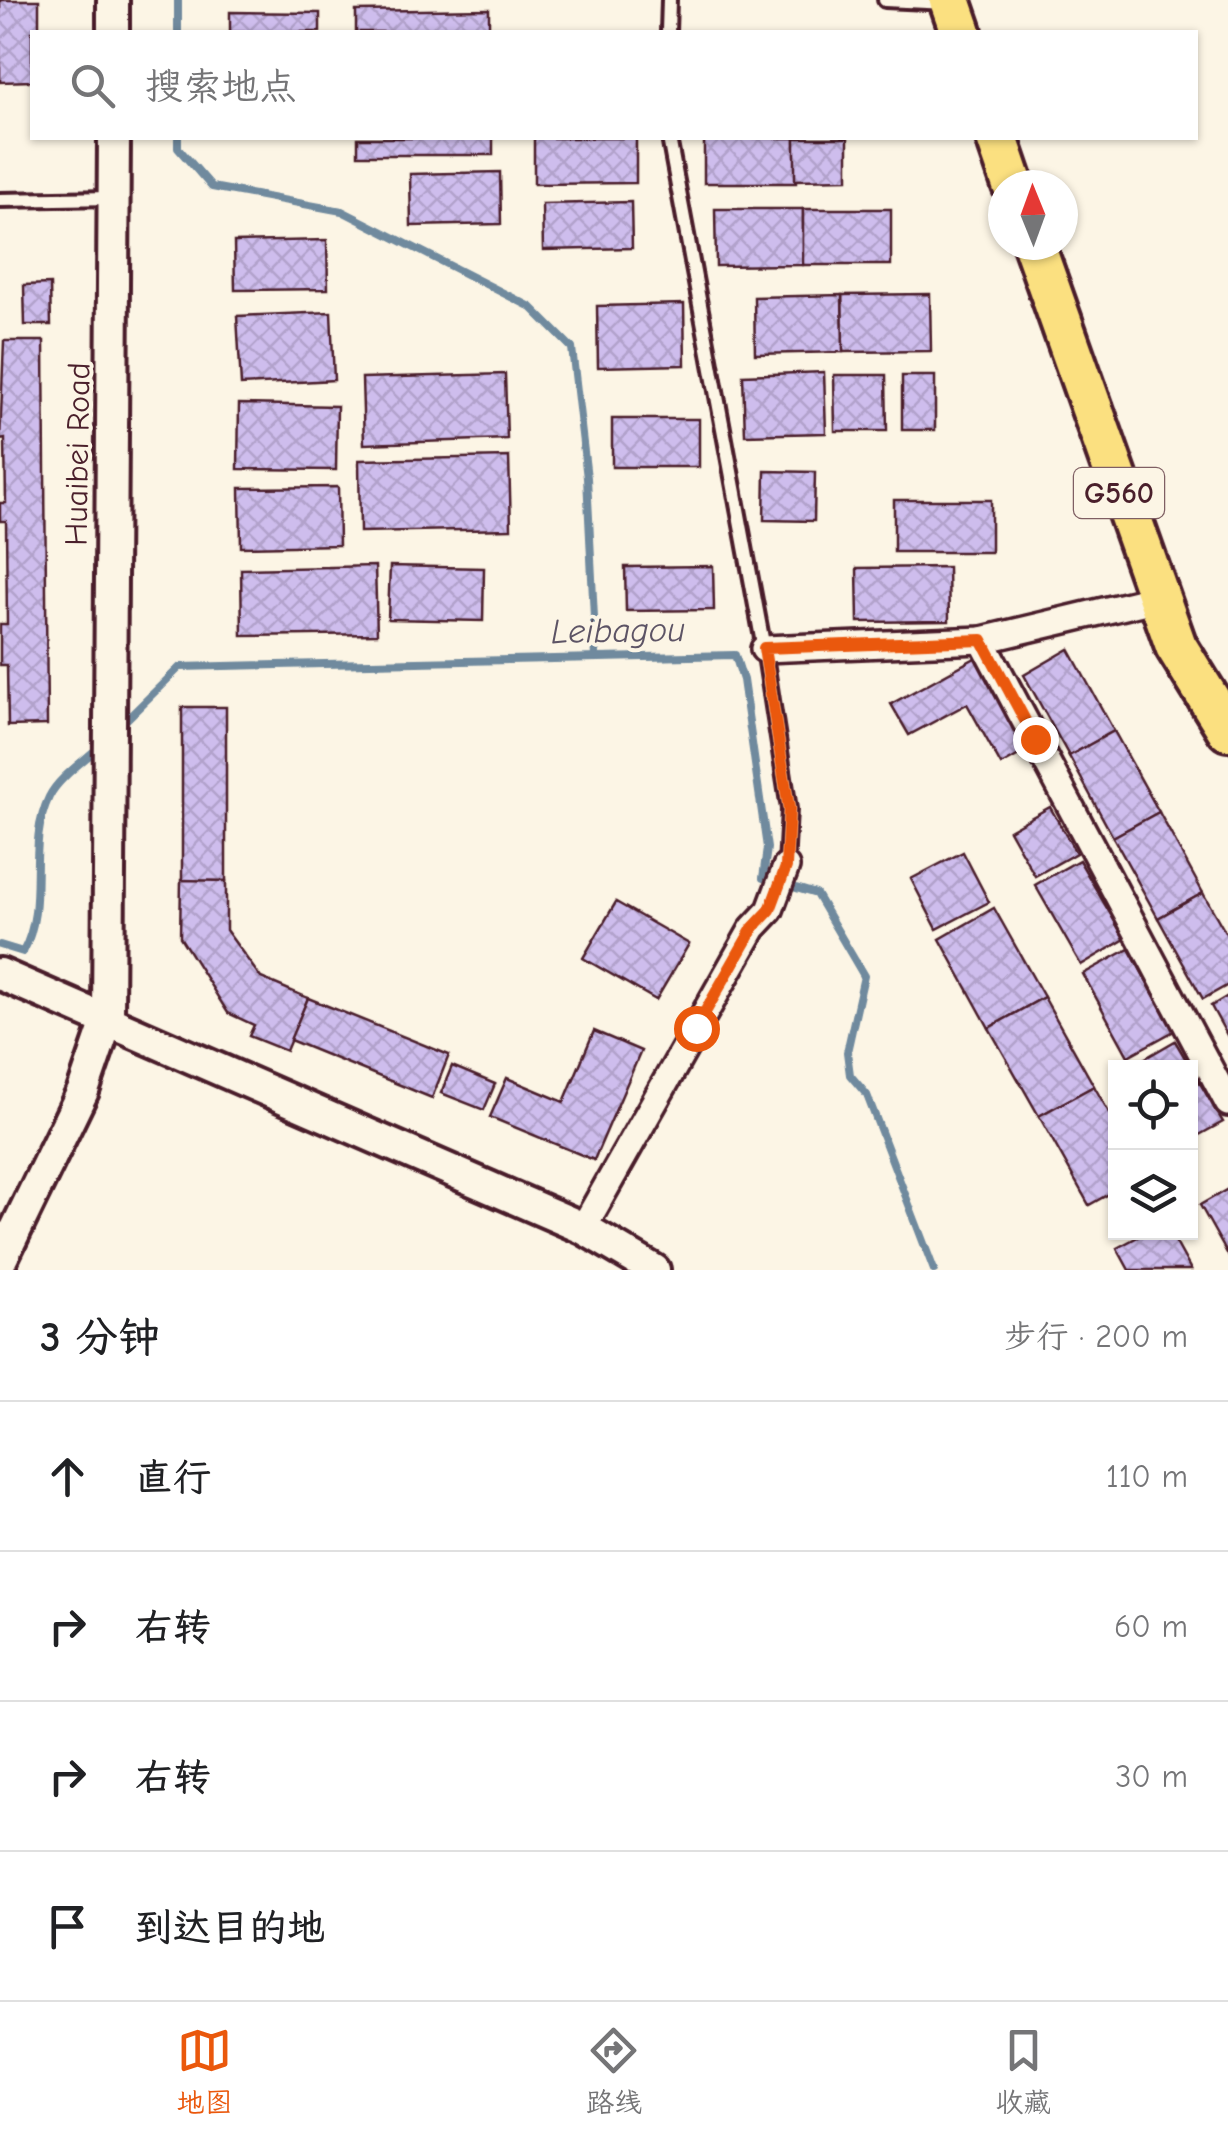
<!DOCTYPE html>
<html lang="zh">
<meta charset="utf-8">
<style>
:root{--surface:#fff;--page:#f6f6f6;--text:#202124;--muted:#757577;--line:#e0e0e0;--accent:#ea580c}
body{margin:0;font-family:"Comic Neue","LXGW WenKai TC",sans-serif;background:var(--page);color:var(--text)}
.controls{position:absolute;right:30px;bottom:30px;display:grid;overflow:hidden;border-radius:0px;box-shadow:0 2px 8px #0004}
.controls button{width:90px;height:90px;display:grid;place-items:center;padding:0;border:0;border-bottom:2px solid var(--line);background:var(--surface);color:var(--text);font:50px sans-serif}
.compass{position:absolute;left:988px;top:170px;width:90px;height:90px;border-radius:50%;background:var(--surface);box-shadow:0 2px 8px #0004;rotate:359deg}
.stop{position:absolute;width:30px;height:30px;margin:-22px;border:8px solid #ea580c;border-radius:50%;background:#fff}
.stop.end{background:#ea580c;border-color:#fff;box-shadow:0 2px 10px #0008}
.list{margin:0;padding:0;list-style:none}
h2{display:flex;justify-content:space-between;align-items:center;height:130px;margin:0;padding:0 40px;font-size:42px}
h2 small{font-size:32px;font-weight:400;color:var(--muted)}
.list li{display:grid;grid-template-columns:65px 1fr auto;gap:30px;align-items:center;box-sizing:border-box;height:150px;padding:0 40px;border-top:2px solid var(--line)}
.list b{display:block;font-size:38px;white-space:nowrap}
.list em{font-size:32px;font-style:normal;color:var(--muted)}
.icon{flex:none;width:55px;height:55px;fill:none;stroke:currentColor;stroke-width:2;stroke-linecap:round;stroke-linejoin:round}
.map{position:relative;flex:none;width:1228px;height:1270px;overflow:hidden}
.search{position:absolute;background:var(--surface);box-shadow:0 2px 8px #0004;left:30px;right:30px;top:30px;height:110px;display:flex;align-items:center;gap:25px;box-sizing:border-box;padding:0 35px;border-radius:0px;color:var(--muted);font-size:38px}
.sheet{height:730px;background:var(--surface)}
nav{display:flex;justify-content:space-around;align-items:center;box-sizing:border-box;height:140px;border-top:2px solid var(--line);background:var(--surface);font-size:28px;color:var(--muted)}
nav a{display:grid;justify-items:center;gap:5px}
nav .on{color:var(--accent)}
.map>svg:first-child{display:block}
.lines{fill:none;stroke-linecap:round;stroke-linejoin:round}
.stream{stroke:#708a9e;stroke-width:8}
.building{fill:url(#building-cross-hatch);stroke:#4a1f2b;stroke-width:2.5}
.service-casing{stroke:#4a1f2b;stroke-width:20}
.minor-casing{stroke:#4a1f2b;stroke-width:32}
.tertiary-casing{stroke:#4a1f2b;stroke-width:38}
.trunk-casing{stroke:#4a1f2b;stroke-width:48}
.service{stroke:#fcf5e5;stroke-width:12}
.minor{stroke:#fcf5e5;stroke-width:25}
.tertiary{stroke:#fcf5e5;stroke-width:30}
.trunk{stroke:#fbe080;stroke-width:40}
.route{stroke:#ea580c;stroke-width:12}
.labels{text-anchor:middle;stroke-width:8;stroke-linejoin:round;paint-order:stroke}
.shield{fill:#fcf5e5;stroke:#7f5f63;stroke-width:2.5}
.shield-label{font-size:30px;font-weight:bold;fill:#4a1f2b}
.street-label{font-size:32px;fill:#4a1f2b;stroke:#fcf5e5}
.water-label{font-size:35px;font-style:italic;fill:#5d5465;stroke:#fcf5e5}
</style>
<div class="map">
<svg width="1228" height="1270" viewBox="0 0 1228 1270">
<defs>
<pattern id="building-cross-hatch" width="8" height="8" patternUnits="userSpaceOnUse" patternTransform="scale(2.5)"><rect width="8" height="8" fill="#cebded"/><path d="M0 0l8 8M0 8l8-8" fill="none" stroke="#b2a2cb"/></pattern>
</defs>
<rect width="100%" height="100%" fill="#fcf5e5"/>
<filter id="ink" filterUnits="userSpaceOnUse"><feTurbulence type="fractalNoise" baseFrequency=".01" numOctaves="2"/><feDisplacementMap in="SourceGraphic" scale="20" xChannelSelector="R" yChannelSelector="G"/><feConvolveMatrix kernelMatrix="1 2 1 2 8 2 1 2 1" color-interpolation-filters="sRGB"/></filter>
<g filter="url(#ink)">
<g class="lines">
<g class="stream">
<path d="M178,0V32"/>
<path d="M178,138V148L212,187L342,211L531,307L572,348L587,478L596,658"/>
<path d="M120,726L180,667L735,655L743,680L767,848L763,878L816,894L864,976L847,1052L850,1075L867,1095L934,1270"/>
<path d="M0,945L23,952C49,904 25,847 49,797C58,778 85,760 100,746"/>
</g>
</g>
<g class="building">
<path d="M0,0H39V32H32V81L0,82Z"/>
<path d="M489,9V32H356V11Z"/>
<path d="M230,12L320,13V32H230Z"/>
<rect x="358" y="138" width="135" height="17"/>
<path d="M534,138H636V183L534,184Z"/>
<path d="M704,138H795L796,183H704Z"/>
<path d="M795,138H848V179L795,180Z"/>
<path d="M500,172L501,224L411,226L410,174Z"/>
<path d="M631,202L632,248L543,250L542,204Z"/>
<path d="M715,209H803V265L716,266Z"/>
<rect x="803" y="209" width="88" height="56"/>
<path d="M327,240L328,289L235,290L234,242Z"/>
<path d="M50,284L51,325H25L24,285Z"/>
<path d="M930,294L931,351L843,352L842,295Z"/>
<path d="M842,295L843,352L755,354L754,297Z"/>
<path d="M684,304L685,365L598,367L597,306Z"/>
<path d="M331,312L334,380L241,385L237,316Z"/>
<path d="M4,341H44L47,725L8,726L7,665H0V624H7L6,521H0V503H6L5,439L0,440Z"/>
<path d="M824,372L826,433L745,435L743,375Z"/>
<path d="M505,374L507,439L364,444L362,378Z"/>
<path d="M834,375H886L887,431H835Z"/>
<rect x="902" y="376" width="33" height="54"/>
<path d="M239,404L337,406L336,470L238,469Z"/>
<rect x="612" y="419" width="87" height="48"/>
<path d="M509,457L511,529L360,532L359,460Z"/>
<path d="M765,471L815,472L814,521L764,520Z"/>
<path d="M338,487L339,545L241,547L240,488Z"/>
<rect x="894" y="500" width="97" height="52"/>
<path d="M375,566L377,634L242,636L241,569Z"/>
<path d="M390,566L484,568L483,621L388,619Z"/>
<path d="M713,566L714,610L626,611L625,567Z"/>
<path d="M948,567L949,621L858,622L857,568Z"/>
<path d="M1069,649L1114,731L1069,756L1024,675Z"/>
<path d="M977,657L1028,750L1001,765L967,704L909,735L891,704Z"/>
<rect x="182" y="707" width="44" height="174"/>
<path d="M1114,731L1159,812L1113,837L1069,756Z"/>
<path d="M1050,807L1076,853L1035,876L1009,830Z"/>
<path d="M1159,812L1203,893L1158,918L1113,837Z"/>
<path d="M963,852L989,902L937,929L911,879Z"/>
<path d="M1079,860L1125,939L1081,965L1035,885Z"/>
<path d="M181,880L226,881V930L261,978L308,998L286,1051L249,1036L254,1025L228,1013L180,937Z"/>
<path d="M1203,893L1228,937V985L1203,999L1158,918Z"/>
<path d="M616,902L689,944L656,1000L583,958Z"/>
<path d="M994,908L1044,997L989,1028L940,939Z"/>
<path d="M1129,949L1174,1031L1128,1056L1083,974Z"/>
<path d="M1228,996V1037L1211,1006Z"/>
<path d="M1044,997L1094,1086L1039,1116L989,1028Z"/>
<path d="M308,998L449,1055L432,1098L290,1040Z"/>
<path d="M594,1031L641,1051L594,1160L490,1117L507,1078L564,1102Z"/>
<path d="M1175,1041L1223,1122L1190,1140V1068L1130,1067Z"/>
<path d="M452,1066L495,1084L484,1110L441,1093Z"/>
<path d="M1094,1086L1116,1125V1190L1089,1205L1039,1116Z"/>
<path d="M1228,1189V1255L1200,1205Z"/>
<path d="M1147,1232H1170L1191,1270H1129L1117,1248Z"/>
</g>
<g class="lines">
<defs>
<g id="service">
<path d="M885,0L948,3"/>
<path d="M668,32L669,0"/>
<path d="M669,138L764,649L789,809L786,867"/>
<path d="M0,200L112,198"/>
</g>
<g id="minor">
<path d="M982,640L1228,1103"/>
<path d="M764,649L982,640L1158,598"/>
<path d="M583,1228L753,928L770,910L786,867"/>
</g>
<g id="tertiary">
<path d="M113,0V32"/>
<path d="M0,974L583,1228L654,1270"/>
<path d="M0,1262L83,1091L108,1018L114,138"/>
</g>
<g id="trunk">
<path d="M950,0L961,32"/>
<path d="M997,138L1013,185"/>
<path d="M1034,245L1176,646L1228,730"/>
</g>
</defs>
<use href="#service" class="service-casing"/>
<use href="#minor" class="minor-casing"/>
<use href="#tertiary" class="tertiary-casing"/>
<use href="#trunk" class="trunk-casing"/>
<use href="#service" class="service"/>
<use href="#minor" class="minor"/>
<use href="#tertiary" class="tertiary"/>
<use href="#trunk" class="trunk"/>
</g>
</g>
<g class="lines" filter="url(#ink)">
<path class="route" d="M696,1028L753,928L770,910L786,867L789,809L764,648L982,640L1035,739"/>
</g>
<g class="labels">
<rect class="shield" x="1074" y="468" width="90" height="50" rx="8"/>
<g class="shield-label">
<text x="1119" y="503">G560</text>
</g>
<g class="street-label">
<text transform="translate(77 454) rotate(-89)" y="11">Huaibei Road</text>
</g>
<g class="water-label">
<text transform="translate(618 630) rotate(-1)" y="12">Leibagou</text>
</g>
</g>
</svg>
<div class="controls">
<button><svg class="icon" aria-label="locate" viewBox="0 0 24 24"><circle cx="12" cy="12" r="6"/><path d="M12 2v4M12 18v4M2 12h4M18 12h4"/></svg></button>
<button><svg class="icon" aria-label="layers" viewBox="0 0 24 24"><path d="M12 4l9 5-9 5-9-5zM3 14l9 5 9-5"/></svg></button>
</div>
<svg class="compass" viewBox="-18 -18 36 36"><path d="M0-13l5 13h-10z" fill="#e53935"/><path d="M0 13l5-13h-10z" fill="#757577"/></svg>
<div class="stop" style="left:696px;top:1028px"></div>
<div class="stop end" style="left:1035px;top:739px"></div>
<div class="search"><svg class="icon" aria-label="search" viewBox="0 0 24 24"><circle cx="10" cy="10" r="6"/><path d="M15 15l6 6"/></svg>搜索地点</div>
</div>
<section class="sheet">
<h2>3 分钟<small>步行 · 200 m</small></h2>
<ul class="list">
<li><svg class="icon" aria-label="ahead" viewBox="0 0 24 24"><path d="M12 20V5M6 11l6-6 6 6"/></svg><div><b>直行</b></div><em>110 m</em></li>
<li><svg class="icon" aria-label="right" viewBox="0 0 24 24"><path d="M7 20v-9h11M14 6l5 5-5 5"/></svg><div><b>右转</b></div><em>60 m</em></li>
<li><svg class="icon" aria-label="right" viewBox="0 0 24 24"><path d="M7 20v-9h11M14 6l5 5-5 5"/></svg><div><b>右转</b></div><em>30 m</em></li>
<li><svg class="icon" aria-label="arrive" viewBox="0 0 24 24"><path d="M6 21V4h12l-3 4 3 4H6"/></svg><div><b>到达目的地</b></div></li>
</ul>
</section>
<nav>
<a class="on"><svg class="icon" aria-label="map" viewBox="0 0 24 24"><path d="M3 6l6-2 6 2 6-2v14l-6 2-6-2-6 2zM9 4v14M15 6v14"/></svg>地图</a>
<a><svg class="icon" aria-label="directions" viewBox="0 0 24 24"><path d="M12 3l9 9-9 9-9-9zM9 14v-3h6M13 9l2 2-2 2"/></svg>路线</a>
<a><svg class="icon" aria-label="saved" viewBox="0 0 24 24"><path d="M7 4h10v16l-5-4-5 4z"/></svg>收藏</a>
</nav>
